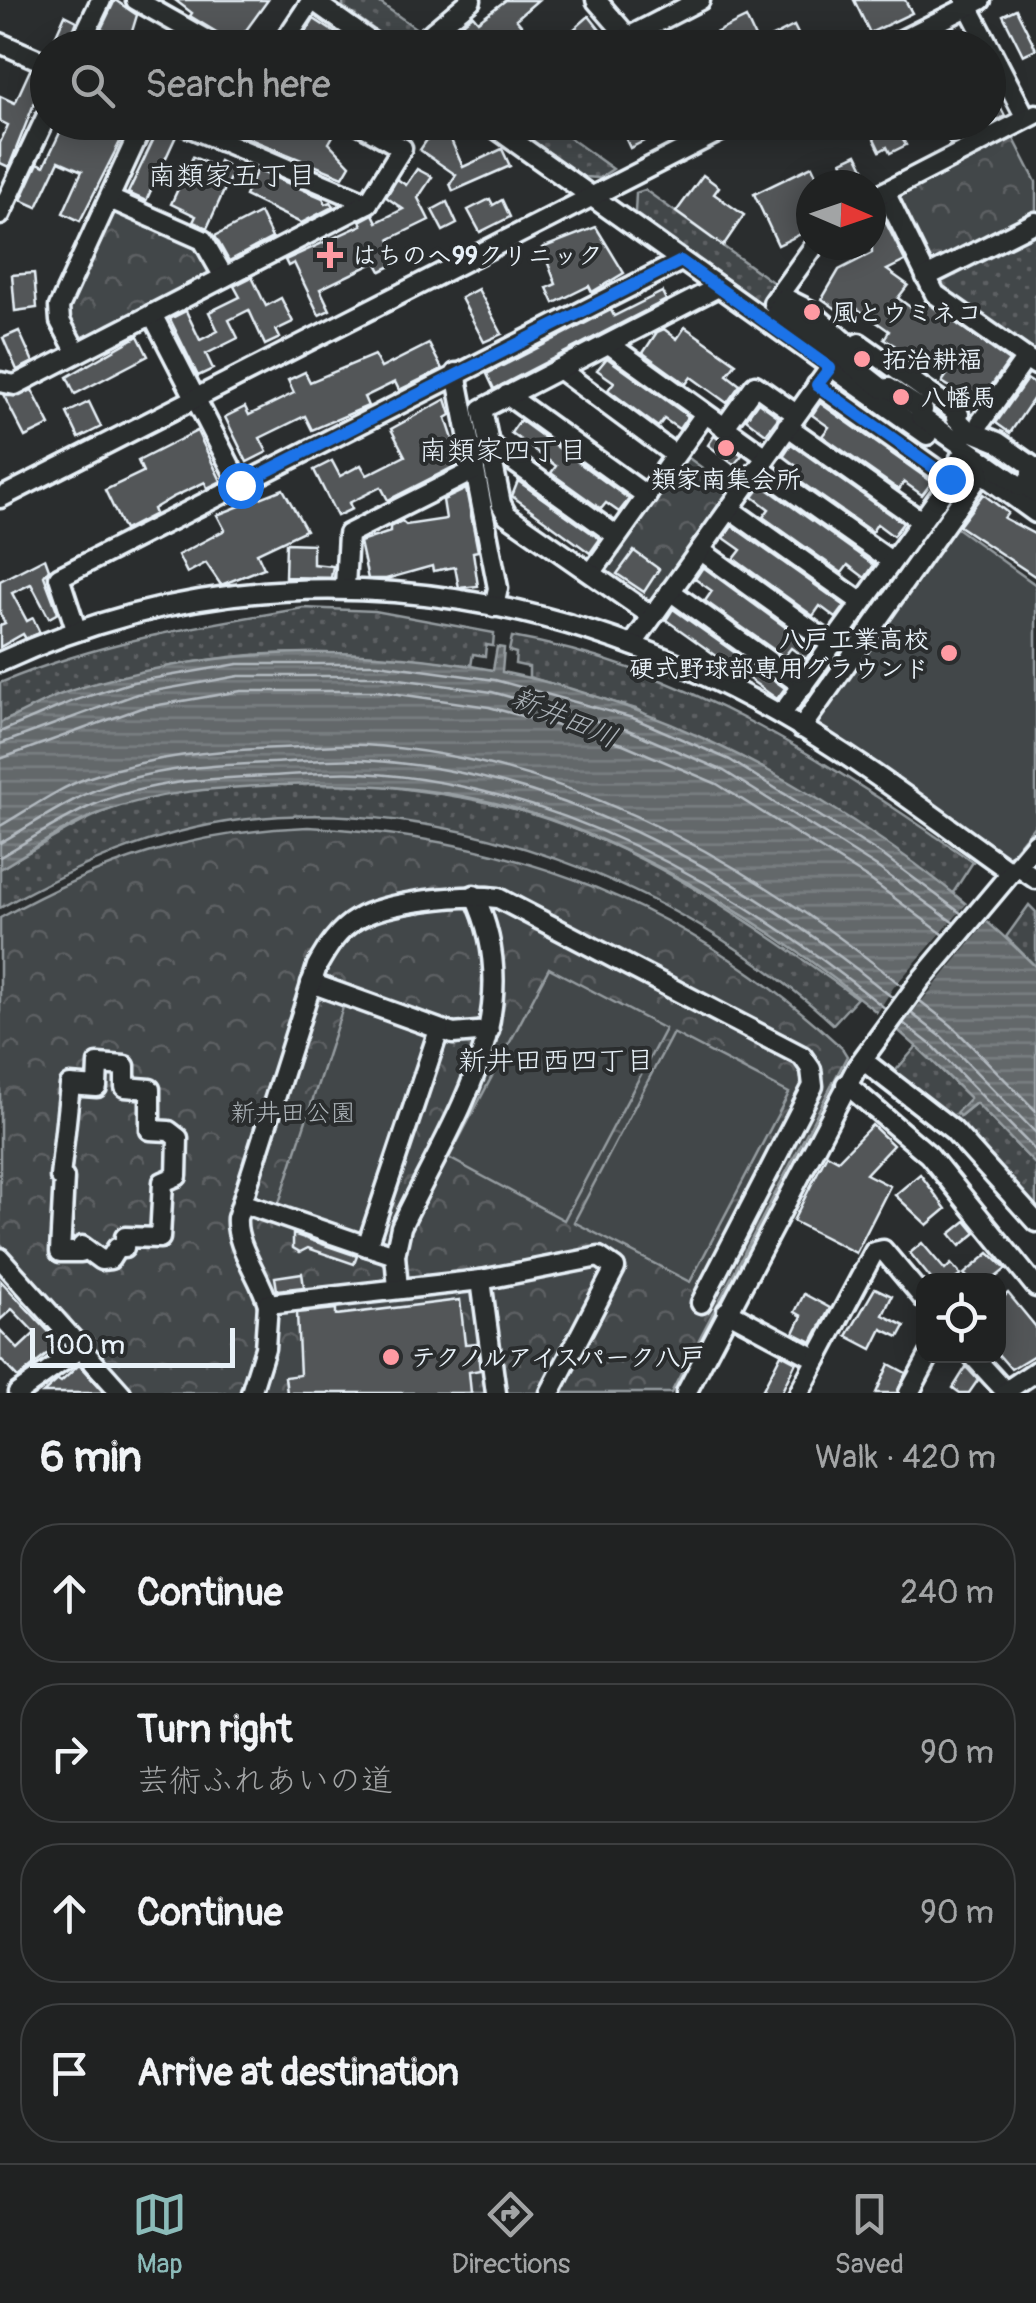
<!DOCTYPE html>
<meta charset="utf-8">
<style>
:root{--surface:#202222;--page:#2d2f2f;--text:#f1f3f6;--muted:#a2a4a5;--line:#3d3f40;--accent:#8bbbb9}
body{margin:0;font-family:Pangolin,"Klee One",sans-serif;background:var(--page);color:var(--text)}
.controls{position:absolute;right:30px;bottom:30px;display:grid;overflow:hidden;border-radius:20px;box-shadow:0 5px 25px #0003}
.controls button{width:90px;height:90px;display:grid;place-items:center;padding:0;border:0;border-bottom:2px solid var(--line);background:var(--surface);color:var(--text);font:50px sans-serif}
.compass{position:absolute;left:796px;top:170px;width:90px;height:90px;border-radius:50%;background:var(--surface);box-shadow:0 5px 25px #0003;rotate:92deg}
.scale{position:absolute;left:30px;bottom:25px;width:205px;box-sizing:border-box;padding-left:10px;border:5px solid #e8f1f8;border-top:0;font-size:28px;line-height:35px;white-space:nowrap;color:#e8f1f8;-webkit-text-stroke:8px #2a2d2e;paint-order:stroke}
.stop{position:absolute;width:30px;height:30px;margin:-22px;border:8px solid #1a73e8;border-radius:50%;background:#fff}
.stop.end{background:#1a73e8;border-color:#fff;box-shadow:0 2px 10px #0008}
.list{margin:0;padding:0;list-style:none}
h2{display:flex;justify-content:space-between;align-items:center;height:130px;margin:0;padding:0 40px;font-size:42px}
h2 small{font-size:32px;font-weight:400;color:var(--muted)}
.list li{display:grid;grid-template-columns:65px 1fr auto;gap:30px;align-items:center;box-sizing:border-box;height:140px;margin:0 20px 20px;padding:0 20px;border:2px solid var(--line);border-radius:40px}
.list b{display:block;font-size:38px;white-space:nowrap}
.list p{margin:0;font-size:32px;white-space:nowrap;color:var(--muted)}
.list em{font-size:32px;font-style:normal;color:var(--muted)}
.icon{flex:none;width:55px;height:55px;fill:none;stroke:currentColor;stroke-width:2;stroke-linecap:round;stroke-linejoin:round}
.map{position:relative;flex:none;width:1036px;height:1393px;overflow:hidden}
.search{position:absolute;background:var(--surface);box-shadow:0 5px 25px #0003;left:30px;right:30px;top:30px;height:110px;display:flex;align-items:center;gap:25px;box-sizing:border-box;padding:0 35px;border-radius:55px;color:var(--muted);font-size:38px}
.sheet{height:770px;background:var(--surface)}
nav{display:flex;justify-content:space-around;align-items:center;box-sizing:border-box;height:140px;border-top:2px solid var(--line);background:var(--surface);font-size:28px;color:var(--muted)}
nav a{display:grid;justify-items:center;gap:5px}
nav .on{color:var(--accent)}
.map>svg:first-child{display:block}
.grass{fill:url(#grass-dots);stroke:#959ca0;stroke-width:2.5}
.park{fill:url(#park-crowns);stroke:#959ca0;stroke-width:2.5}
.garden{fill:#424648;stroke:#959ca0;stroke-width:2.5}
.water{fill:url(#water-rules);stroke:#989fa3;stroke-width:2.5}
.pier{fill:#2a2d2e}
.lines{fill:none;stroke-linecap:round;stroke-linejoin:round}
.shore{stroke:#b3bac0;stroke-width:2.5}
.building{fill:#535759;stroke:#e8f1f8;stroke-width:2.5}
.minor-casing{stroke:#e8f1f8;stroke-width:25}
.minor{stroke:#2a2d2e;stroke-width:18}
.route{stroke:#1a73e8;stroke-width:12}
.poi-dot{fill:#ff9aa2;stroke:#2a2d2e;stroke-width:4}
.labels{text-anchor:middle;stroke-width:8;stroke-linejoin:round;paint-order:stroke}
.poi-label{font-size:25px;font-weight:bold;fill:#e8f1f8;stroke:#2a2d2e;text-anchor:start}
.park-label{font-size:25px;fill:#aeb5ba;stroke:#2a2d2e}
.neighbourhood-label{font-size:28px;fill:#e8f1f8;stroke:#2a2d2e}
.water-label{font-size:28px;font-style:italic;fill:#acb3b9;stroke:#2a2d2e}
</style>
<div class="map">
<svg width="1036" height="1393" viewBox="0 0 1036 1393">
<defs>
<pattern id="grass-dots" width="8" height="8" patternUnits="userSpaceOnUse" patternTransform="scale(2.5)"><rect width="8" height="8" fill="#424648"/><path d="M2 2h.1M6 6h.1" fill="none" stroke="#5d6163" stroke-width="1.8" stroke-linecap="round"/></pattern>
<pattern id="park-crowns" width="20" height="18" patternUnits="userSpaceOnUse" patternTransform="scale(2.5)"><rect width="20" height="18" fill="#424648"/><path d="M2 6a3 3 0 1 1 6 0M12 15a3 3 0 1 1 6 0" fill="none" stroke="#5d6163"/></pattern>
<pattern id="water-rules" width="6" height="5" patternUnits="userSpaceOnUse" patternTransform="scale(2.5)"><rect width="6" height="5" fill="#63686b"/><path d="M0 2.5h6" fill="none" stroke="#797e81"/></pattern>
</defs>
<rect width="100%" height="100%" fill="#2a2d2e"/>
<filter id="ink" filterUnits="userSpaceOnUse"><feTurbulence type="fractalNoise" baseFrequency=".01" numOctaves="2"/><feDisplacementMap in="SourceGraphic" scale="20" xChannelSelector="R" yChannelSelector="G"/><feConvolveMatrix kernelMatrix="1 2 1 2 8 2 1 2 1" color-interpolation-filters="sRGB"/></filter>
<g filter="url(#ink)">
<g class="grass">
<path d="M343,0H376L421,32L404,46H397L343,7Z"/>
<path d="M508,123H549L613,169L599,178L584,177Z"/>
<path d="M645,190L778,286L767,302H759L635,213L636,193Z"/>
<path d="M1036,229V357L937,287V279Z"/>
<path d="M303,608L375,611L494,633L493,646L486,645L485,656L473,654L471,666C297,640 161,649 0,723V683C102,641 196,626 303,608Z"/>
<path d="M512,637C683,666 834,765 973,862L953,893L890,848L636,709L529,677V667L515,664L516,653L509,651Z"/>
<path d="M361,783C423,791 487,798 547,819C661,857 760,929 857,998L833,1024C680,884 450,793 240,820C154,831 76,866 0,908V869C31,851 62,831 94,816C175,778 274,786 361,783Z"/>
<path d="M1029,905L1036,912V967L1006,937Z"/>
<path d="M917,1046L971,1099L957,1112L960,1116L976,1103L1036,1165V1217L891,1076Z"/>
</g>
<g class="park">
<path d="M1013,137L1036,182V215L933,268L926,266L895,197Z"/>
<path d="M117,209L197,244L214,276L84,341L78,340L65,307L110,212Z"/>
<path d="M682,453L735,492L652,610L597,572Z"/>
<path d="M308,827C516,837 689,905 842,1048L847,1056L671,1393H134L0,1243V918C103,861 189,832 308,827Z"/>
</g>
<g class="garden">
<path d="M954,526L1036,585V824L1008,858H1002L814,730L813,721Z"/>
<path d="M549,968L665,1029L564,1220L449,1158Z"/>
<path d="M344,1004L430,1033L364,1234L278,1206Z"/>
<path d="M673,1033L789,1093L690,1282L574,1222Z"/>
</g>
<path class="water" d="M497,647L504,648L502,672C695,710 896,829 1036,967V1165L976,1103L960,1116L956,1113L970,1098C859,984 700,873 549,819C462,788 370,782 279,785C217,788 158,791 100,813C65,826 32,850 0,869V723C23,713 46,699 70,691C206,647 352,643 493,670Z"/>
<path class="pier" d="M970,900L990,918L894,1035L874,1018L893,988Z"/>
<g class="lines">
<g class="shore">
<path d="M0,732L73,701L133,682L238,664H378L495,680L633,718L730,760L884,856L962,914"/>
<path d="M0,744L137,694L239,676H378L492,692L628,730L724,771L877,867L954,923"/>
<path d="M0,759L141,708L241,691H377L489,707L623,744L717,784L869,879L944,935"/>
<path d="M0,826C28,810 57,789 87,778C151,756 213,750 280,748C308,747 336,744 364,745C565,758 749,861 902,986"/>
<path d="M0,843C28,827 56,808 86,794C144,768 209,765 272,763C302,762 333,758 363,760C561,771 743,875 893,998"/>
<path d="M0,857C30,840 61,819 93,805C149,781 211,778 271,776C301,775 332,771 362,773C558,784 737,887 886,1009"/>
<path d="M920,1001L951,1025L1036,1111"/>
<path d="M911,1013L943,1038L1036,1133"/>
<path d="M903,1023L934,1047L1036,1151"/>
</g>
</g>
<g class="building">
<path d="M115,0L137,15L127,48H111L116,37L101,29Z"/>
<path d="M175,0H268L236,44L190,16L192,13Z"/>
<path d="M506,0H538L516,19L540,48H507L496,35L481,48H470L454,30L473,15L478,21Z"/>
<path d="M854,0H905L912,13L870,33Z"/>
<path d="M1016,9L1036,49L1023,55L1003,15Z"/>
<path d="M65,15L77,21L66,48L53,42Z"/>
<path d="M589,16L600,30L583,44L572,31Z"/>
<path d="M746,18L758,44L794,26L805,48H717L711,35Z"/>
<path d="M314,19L340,36L335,48H319L303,37Z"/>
<path d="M30,70L45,76L9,167L0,163V143L8,125L0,121V96L15,103Z"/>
<path d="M988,83L1005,116L950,144L939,123L903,140L906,145L890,153L887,147L880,151L866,122H988Z"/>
<path d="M65,122H130L80,221L63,213L82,171L59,161L37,207L21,200L38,163L44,166Z"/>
<path d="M341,122L329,143L350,165L343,177L238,134L244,122Z"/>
<path d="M439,122H463L451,140L463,167L502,149L510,166L453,191L450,184L456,175L420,150Z"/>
<path d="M618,122H682L630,148Z"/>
<path d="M159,128L176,136L146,201L128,193Z"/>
<path d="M857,154L872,184L871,185H853L842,161Z"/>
<path d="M193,157L216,167L219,161L234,169L207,228L193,222L196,216L171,204Z"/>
<path d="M812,166L821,185H811V229L778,245L754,194Z"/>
<path d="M417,169L432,177L418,198L429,220L390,239L401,261L381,271L376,262L320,289L330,310L319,315L294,263L288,266L285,260L362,225L360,221L373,214L377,222L403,209L386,197L397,179L406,185Z"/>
<path d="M257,170L323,198L326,204L331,202L334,206L301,223L245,196Z"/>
<path d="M703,175L719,187L714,194L744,215L723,246L676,212Z"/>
<path d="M490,199L493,205L502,200L510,217L480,232L468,210Z"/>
<path d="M447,202L457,224L443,231L432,210Z"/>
<path d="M879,209L905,261L887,270L908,285L898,298L917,312L925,301L1009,361L978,404L942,382L948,373L914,350L907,360L891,348L894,345L884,339L889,331L852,305L845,315L822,299L839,270L872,253L871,211Z"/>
<path d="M260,213L272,238L229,261L215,236Z"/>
<path d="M596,227L624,273L592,292L589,286L554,303L547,288L556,284L542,248Z"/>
<path d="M34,273L37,308L15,311L12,275Z"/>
<path d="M252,277L266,306L281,298L293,322L276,330L280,338L265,345L249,310L229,320L238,338L206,354L213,369L198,376L170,319L186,311L200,340L218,331L209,312L240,297L234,286Z"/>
<path d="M478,289L502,334L484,342L461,298Z"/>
<path d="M662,292L666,300L494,389L487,374L611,310L614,316Z"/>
<path d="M685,327L736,363L727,375L740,385L727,403L691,377L686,384L643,353L657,332L664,329L677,339Z"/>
<path d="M19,331L33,362L17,370L3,338Z"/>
<path d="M138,336L148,356L75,394L67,377Z"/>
<path d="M429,344L442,369L399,390L395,382L364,397L368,406L312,430L305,416L260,438L267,452L247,462L225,417L245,407L249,415L294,393L288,380L305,372L310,382L374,355L381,368Z"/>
<path d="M607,358L688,416L679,429L664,419L658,427L608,390L614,382L597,370Z"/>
<path d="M1027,379L1036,385V395L1010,433L996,423Z"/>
<path d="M32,390L50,425L25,437L4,396H20Z"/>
<path d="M446,399L451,415L446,418L461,463L388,500L381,487L349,503L352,509L337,516L314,470L332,461L340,476L361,465L367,475L405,456L391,429Z"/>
<path d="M89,402L101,427L79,438L67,413Z"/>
<path d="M758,402L779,417L766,434L746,419Z"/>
<path d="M820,403L932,482L922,495L904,482L899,490L822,436L829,427L812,415Z"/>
<path d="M520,420L629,499L619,512L606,503L601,509L551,473L556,466L511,433Z"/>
<path d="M197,431L221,481L207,488L205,482L173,497L153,509L155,514L124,530L105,490L143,472L138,461Z"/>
<path d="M714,436L742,455L734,465L708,445Z"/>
<path d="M791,444L903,523L893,536L877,524L872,532L792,476L799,468L783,456Z"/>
<path d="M518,481L600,539L590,553L512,496Z"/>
<path d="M762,485L874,565L865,578L848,565L842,573L763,517L769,509L753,497Z"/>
<path d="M283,489L306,530L257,553L264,568L221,585L206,563L187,573L178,555L225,530L217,515Z"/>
<path d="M466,489L478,551L473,552L478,586L459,588L455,567L433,571L432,566L386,579H368L360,542L390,532V527L402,521L406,525L446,519L443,500Z"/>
<path d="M983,494L1008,513L1004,518L1036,535V577L959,526Z"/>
<path d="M732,526L845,606L836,618L820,606L813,616L734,559L741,550L724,538Z"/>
<path d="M286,543L313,544V564L333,566L331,578L285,577Z"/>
<path d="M634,551L659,569L644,592L617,574Z"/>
<path d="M45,558L49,569L44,576L58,613L49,618L31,584L12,593L27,621L33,618L40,633L26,639L23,634L0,647V625L5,623L0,614V581Z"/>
<path d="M703,567L814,648L806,659L791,648L784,657L705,601L712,591L695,579Z"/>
<path d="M673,609L785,688L777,699L666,620Z"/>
<path d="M872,1125L893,1145L866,1174L890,1186L856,1253L793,1221L827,1154L838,1160Z"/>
<path d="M920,1174L946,1209L927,1225L895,1195Z"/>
<path d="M966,1221L976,1233L960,1246L950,1234Z"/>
<path d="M293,1234L357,1256L354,1264L308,1248L300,1252L293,1248Z"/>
<path d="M922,1243L945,1270L951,1264L961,1275L954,1280H932L910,1253Z"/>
<path d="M989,1253L1006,1269L992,1280H970L964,1274Z"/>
<path d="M302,1273L304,1287L277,1290L275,1277Z"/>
<path d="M0,1280L60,1344L18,1378L0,1359V1330L18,1349L35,1333L12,1309L0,1320Z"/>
<path d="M875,1288L892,1296L883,1315L905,1326L899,1337L882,1329L872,1349L847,1336Z"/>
<path d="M1008,1293L1036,1327V1354L1011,1369L998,1354V1302Z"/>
<path d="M804,1294L830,1308L812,1342L794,1333L802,1316L795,1312Z"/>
<path d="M460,1300L465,1344L477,1343L480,1370L469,1372L471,1393H287L285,1377L300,1375L297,1313L336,1309V1315Z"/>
<path d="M781,1354L796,1362L781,1393H761Z"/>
<path d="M889,1364L906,1373L897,1393H876Z"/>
<path d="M79,1365L104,1393H43L58,1380L61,1382Z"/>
<path d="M966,1367L978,1380L969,1393H960L953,1388Z"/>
</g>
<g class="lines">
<defs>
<g id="minor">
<path d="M136,0L221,48"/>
<path d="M596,0L628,37"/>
<path d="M965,0L1026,118"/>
<path d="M434,31L457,48"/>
<path d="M0,43L48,64"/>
<path d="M78,48L101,0"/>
<path d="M280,48L312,0L380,48"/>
<path d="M414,48L471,0"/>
<path d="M607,48L700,0"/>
<path d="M886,48L981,0"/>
<path d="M177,122L368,203"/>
<path d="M487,122L927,435"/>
<path d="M220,141L231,122"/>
<path d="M885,192L935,294L1036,365"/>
<path d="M110,199L203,240L224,277"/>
<path d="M871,199L1036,114"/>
<path d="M0,215L48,113"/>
<path d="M926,277L1036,222"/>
<path d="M773,303L815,245"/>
<path d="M152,314L240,485"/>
<path d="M609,344L766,457"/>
<path d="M76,351L60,321L59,307L144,122"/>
<path d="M559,369L675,455"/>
<path d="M456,373L498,588L494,607"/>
<path d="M0,382L15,385L368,203L402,148L356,122"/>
<path d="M817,385L950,479"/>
<path d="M507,395L647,496"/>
<path d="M980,423L1026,358"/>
<path d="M787,426L921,521"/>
<path d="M724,428L755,385L796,414"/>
<path d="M489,444L617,536"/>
<path d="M960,458L1036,513"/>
<path d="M759,468L891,561"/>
<path d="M1036,480L1031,473L1035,468L998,442L968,430L956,418L959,414L859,343L855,350L809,310L785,298L776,312C791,313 861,373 883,389L889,388L923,410L920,416L1021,487L1023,484L1036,493"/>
<path d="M0,498L738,122"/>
<path d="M730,509L861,602"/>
<path d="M700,550L831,644"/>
<path d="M592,572L705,414"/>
<path d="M345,586L348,534L475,470"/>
<path d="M670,591L803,686"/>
<path d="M652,616L507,515L501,504L482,409L718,287"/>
<path d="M76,629L59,577L681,261"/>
<path d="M632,645L830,368"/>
<path d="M0,662C255,544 537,576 779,714C860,760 935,818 1011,872"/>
<path d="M781,715L965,461"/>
<path d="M801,728L981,473"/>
<path d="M1017,866L1036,879"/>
<path d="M311,983L453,1034L489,1031"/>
<path d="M98,1064L125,1066V1087L150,1089V1130L169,1131L178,1138L177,1176L163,1182L160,1238L125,1237L124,1248H117L110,1259L101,1260L82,1246L81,1252H60L64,1178L60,1177L70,1085L97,1087Z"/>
<path d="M869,1065L953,1130L1036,1222"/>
<path d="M846,1084L929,1155L1036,1287"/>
<path d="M242,1203L367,1246"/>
<path d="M395,1255L367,1246L439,1030"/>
<path d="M0,1258L121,1393"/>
<path d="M398,1288L395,1255L401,1227C451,1121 531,1014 474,895"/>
<path d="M268,1304C260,1276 235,1246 237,1218L317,966C327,948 338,930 357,919C388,901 463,894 498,898L802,1056L811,1069L813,1086L701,1303"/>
<path d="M727,1311L817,1359"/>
<path d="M973,1356L1007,1393"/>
<path d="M1006,1391L1036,1371"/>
<path d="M18,1393L80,1349"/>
<path d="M251,1393L265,1348L268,1304L481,1280"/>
<path d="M496,1393L481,1280L599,1257L615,1268L550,1393"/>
<path d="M686,1393L857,1067L920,981L1036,843"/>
<path d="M799,1393L874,1252L883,1250L924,1299"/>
<path d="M909,1393L929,1356"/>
</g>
</defs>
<use href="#minor" class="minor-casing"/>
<use href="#minor" class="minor"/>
</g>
</g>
<g class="lines" filter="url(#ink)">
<path class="route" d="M240,485L681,261L830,368L817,385L950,479"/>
</g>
<g class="poi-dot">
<path d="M325 240h10v10h10v10h-10v10h-10v-10h-10v-10h10z"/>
<circle cx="812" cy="312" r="10"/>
<circle cx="862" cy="359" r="10"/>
<circle cx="901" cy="397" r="10"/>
<circle cx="726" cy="448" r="10"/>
<circle cx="949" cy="653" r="10"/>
<circle cx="391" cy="1357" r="10"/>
</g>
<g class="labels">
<g class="poi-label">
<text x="352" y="264">はちのへ99クリニック</text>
<text x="832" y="321">風とウミネコ</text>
<text x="882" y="368">拓治耕福</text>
<text x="921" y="406">八幡馬</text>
<text x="726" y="488" text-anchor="middle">類家南集会所</text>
<text x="929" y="648" text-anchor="end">八戸工業高校<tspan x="929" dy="29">硬式野球部専用グラウンド</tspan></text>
<text x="411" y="1366">テクノルアイスパーク八戸</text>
</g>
<g class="park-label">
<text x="293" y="1121">新井田公園</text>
</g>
<g class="neighbourhood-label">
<text x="232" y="185">南類家五丁目</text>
<text x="503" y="460">南類家四丁目</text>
<text x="556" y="1070">新井田西四丁目</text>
</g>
<g class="water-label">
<text transform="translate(565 717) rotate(23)" y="10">新井田川</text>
</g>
</g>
</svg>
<div class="controls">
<button><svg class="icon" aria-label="locate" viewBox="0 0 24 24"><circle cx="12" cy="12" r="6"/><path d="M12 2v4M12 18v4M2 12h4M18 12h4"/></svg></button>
</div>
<svg class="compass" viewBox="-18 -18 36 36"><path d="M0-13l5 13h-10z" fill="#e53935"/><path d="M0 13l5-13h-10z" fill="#a2a4a5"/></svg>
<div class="scale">100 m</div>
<div class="stop" style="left:240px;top:485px"></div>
<div class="stop end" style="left:950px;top:479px"></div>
<div class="search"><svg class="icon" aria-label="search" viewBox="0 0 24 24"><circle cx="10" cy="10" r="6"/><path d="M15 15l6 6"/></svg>Search here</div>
</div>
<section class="sheet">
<h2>6 min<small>Walk · 420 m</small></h2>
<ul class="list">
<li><svg class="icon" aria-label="ahead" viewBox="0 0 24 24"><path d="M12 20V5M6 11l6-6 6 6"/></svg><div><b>Continue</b></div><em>240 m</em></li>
<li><svg class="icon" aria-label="right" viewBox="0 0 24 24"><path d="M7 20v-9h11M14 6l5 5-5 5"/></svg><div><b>Turn right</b><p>芸術ふれあいの道</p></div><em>90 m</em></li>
<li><svg class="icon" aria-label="ahead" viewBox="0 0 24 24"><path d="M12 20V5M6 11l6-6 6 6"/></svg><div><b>Continue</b></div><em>90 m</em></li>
<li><svg class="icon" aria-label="arrive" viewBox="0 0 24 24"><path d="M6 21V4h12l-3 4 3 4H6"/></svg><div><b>Arrive at destination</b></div></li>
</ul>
</section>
<nav>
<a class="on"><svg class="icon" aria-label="map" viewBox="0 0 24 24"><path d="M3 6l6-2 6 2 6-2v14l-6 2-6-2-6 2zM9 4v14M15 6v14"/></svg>Map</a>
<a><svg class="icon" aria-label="directions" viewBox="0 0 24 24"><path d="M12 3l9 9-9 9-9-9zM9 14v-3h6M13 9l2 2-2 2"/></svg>Directions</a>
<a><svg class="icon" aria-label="saved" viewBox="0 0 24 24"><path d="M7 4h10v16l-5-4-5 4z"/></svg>Saved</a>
</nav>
